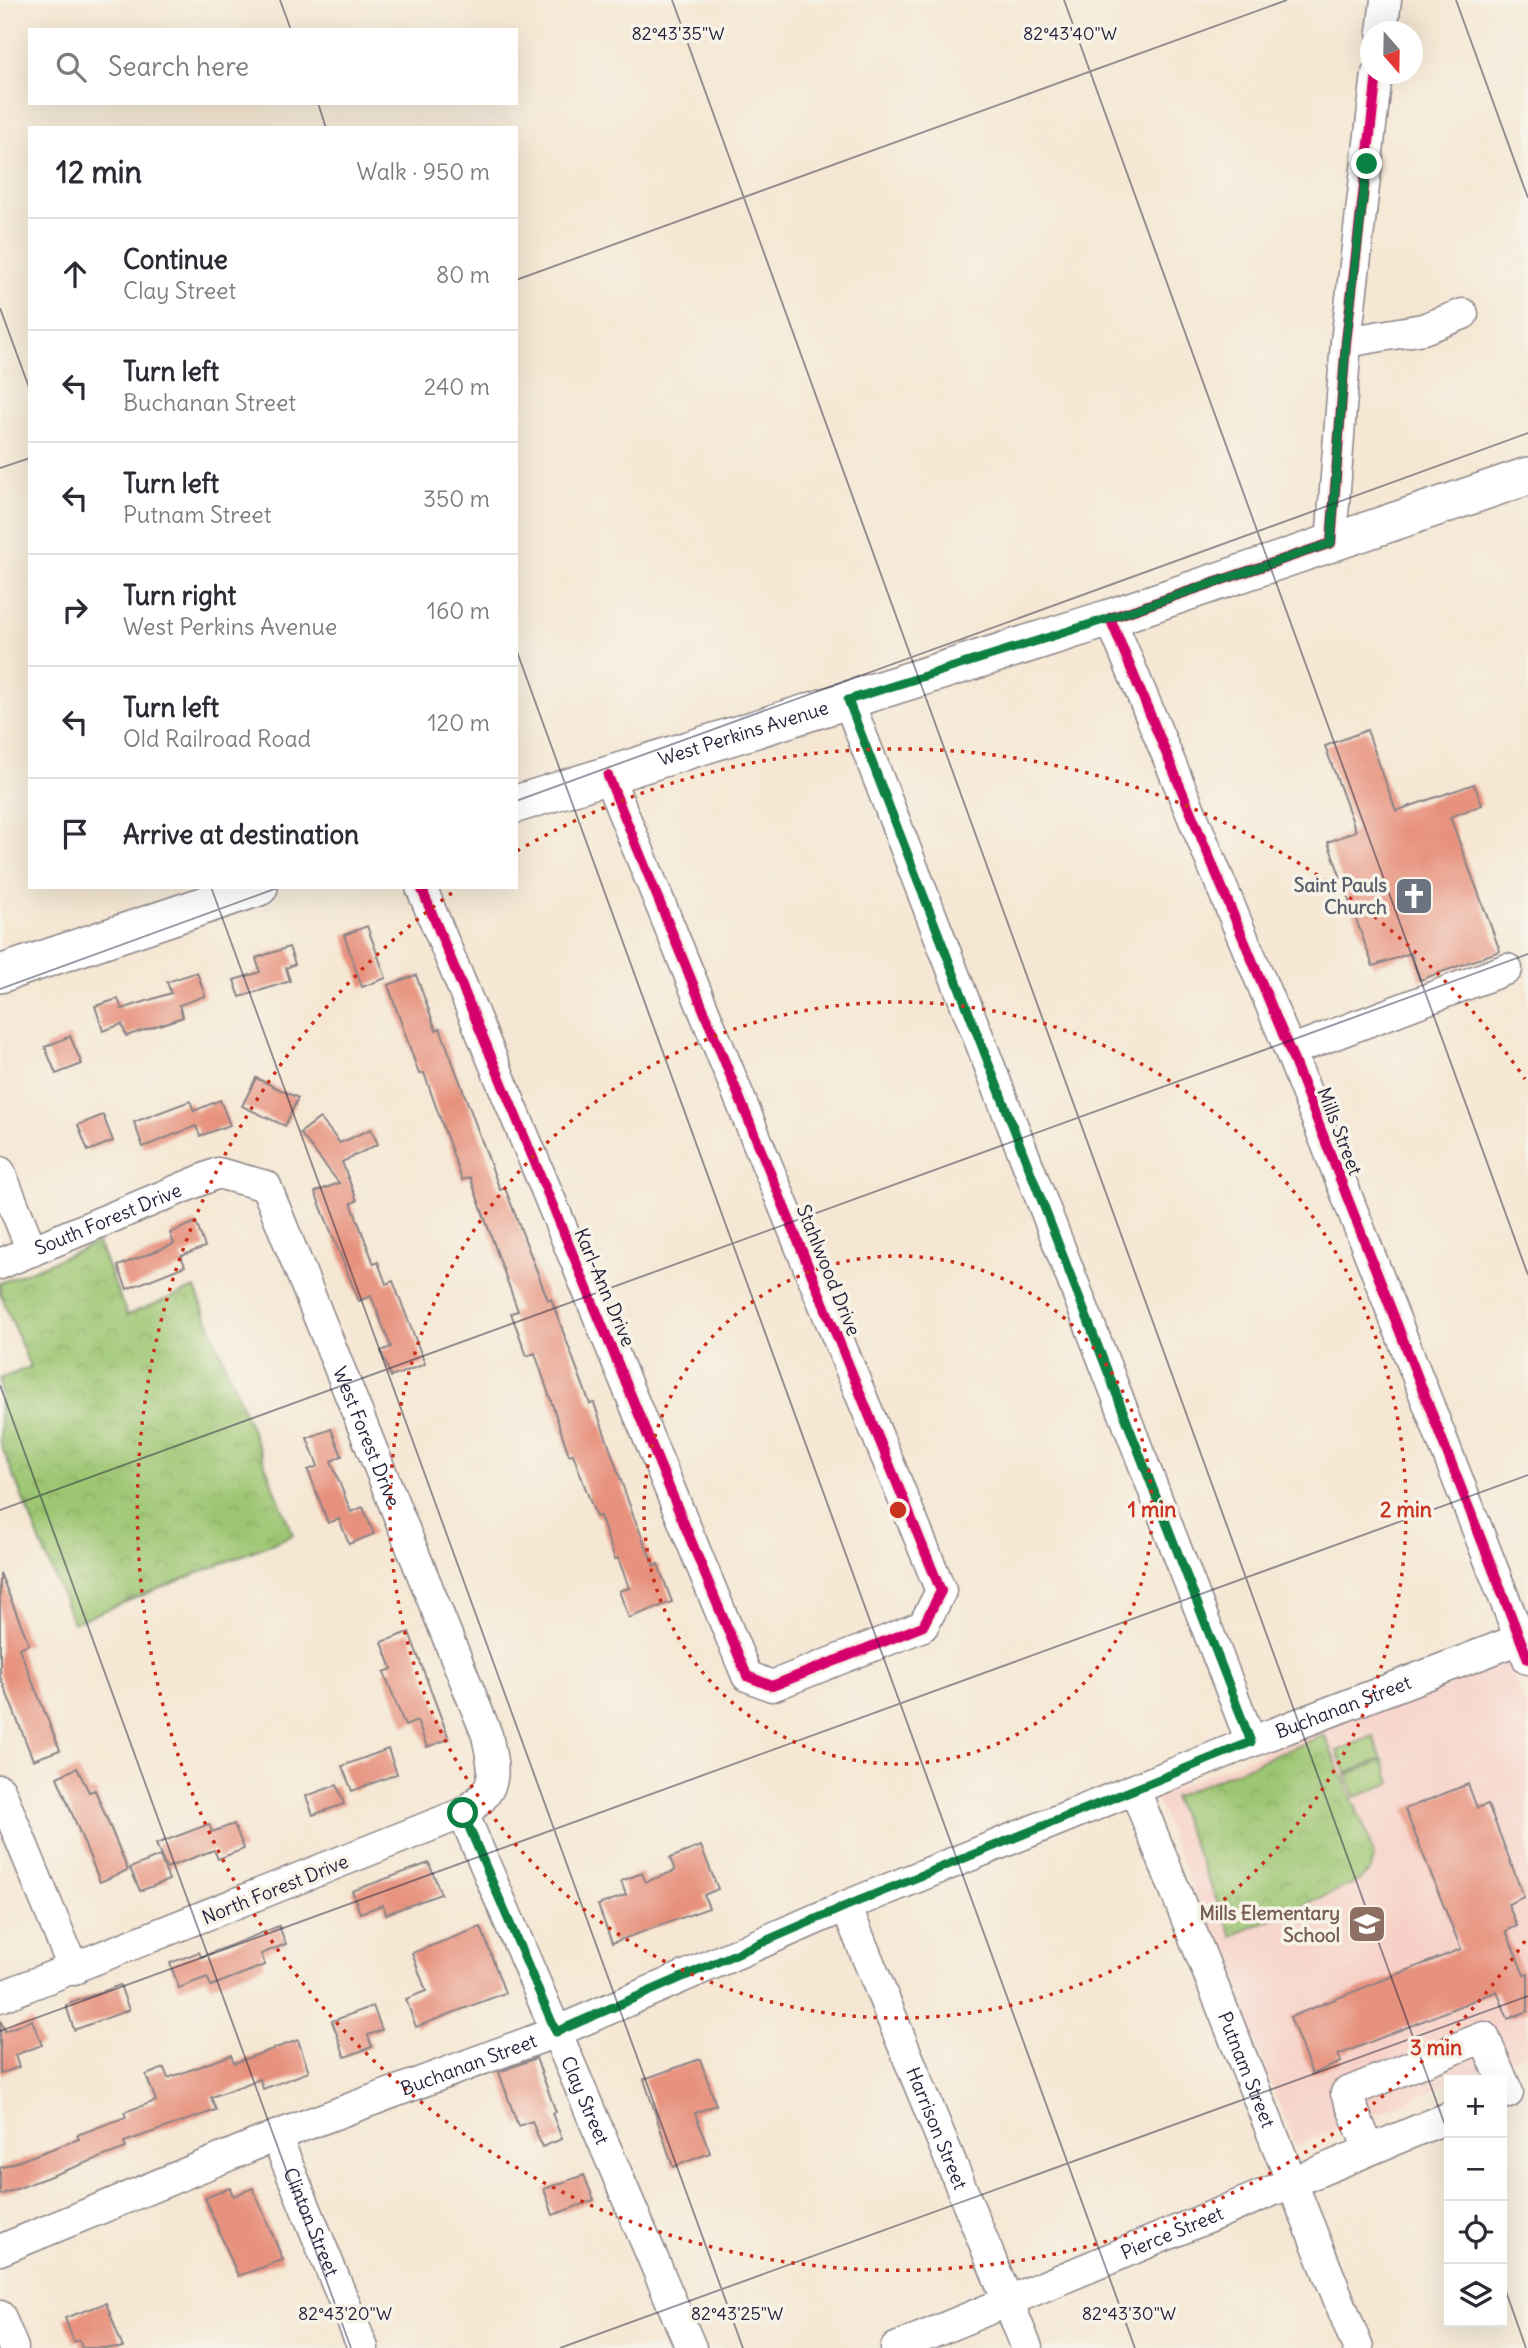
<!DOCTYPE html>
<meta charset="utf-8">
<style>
:root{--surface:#fff;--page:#f2f2f3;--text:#2b2b33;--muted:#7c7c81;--line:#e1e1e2}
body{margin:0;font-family:Delius,sans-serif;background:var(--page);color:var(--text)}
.controls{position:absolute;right:21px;bottom:21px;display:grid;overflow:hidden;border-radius:0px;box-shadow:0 7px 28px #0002}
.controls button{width:63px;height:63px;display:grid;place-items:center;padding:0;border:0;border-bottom:2px solid var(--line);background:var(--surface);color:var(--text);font:35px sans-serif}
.compass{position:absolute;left:1360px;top:21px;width:63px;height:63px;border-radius:50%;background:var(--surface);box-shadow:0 7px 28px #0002;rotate:160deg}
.stop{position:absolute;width:21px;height:21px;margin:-16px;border:5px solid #0b8043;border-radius:50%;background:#fff}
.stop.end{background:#0b8043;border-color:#fff;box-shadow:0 2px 7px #0008}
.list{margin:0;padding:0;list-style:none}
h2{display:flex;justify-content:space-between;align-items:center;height:91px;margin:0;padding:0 28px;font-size:30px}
h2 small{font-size:23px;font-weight:400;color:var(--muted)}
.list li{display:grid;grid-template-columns:46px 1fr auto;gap:21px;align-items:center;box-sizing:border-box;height:112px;padding:0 28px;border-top:2px solid var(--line)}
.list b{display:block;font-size:26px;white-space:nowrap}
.list p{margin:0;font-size:23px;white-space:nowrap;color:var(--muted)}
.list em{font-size:23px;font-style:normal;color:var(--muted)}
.icon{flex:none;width:38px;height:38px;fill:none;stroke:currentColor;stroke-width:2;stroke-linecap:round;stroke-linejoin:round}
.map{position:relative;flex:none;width:1528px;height:2348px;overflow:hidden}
.search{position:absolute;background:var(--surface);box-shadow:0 7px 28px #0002;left:28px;top:28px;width:490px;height:77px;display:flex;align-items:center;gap:18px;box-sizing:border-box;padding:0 24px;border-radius:0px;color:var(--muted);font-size:26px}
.panel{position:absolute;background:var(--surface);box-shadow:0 7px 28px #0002;left:28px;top:126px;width:490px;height:763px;border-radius:0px}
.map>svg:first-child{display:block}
.built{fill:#f7d1c7}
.green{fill:#9dc672;stroke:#607456;stroke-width:2}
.park{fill:url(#park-crowns);stroke:#607456;stroke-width:2}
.building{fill:#e7927e}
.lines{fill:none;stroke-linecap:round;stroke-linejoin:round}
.minor-casing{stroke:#8c8487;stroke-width:33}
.major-casing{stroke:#8c8487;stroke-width:40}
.minor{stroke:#fff;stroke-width:30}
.major{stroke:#fff;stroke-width:37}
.cycleway-casing{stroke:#f7f3e8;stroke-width:15}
.cycleway{stroke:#d6006c;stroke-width:10}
.route{stroke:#0b8043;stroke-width:9}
.ticks{fill:none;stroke:#22223b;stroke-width:2;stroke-opacity:0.45}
.ring{fill:none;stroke:#c8321e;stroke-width:3.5;stroke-dasharray:3.5 7}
.labels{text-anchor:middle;stroke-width:7;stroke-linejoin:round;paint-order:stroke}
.street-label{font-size:19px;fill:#22223b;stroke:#f7f3e8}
.worship-label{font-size:19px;font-weight:bold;fill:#5b616d;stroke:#f7f3e8;text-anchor:end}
.education-label{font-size:19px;font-weight:bold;fill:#785e54;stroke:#f7f3e8;text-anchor:end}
.ticks-label{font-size:18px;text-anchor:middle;fill:#22223b;stroke:#f7f3e8;stroke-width:7;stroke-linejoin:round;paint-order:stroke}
.centre{fill:#c8321e;stroke:#f7f3e8;stroke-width:3.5}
.ring-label{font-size:21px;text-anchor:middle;font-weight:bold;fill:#c8321e;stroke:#f7f3e8;stroke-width:7;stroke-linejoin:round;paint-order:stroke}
</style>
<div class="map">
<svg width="1528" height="2348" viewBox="0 0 1528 2348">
<defs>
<pattern id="park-crowns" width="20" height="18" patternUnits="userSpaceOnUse" patternTransform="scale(1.75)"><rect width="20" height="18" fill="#9dc672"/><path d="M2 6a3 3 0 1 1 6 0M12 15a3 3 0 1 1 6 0" fill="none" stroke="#87aa64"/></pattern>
</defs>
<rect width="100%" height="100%" fill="#f7f3e8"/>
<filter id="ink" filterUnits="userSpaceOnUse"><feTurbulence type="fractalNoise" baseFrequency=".0143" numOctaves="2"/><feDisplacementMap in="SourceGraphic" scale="14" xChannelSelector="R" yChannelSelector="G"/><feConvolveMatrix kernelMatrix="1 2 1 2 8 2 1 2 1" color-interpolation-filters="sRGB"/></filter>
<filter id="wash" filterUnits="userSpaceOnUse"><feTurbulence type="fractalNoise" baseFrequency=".00686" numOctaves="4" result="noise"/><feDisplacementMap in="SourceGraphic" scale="28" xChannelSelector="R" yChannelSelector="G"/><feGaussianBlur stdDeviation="1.57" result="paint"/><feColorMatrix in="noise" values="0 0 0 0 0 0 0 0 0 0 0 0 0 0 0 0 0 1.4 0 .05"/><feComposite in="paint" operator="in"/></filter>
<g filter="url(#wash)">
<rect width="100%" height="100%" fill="#f5e7d3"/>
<path class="built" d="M1504,1655L1528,1714V2052L1459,2080H1449V2084L1296,2146L1155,1796Z"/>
<g class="green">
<path d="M1373,1736L1382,1759L1346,1773L1337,1751Z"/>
<path d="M1383,1760L1391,1783L1355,1797L1346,1775Z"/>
</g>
<g class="park">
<path d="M98,1243L127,1315L195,1288L293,1535L73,1623L0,1442V1379L30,1367L0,1292V1283Z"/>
<path d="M1324,1735L1366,1831L1374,1858L1371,1869L1359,1881L1232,1936L1173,1797Z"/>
</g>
<g id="blocks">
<g class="building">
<path d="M1367,730L1396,811L1474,784L1482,805L1450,817L1500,951L1420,980L1411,953L1373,966L1328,842L1356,831L1325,746Z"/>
<path d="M367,926L386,978L362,987L344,935Z"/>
<path d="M289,947L295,964L286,968L290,981L240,997L234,980L260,972L256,958Z"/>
<path d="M197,972L205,996L179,1005L183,1017L126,1036L122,1024L103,1031L95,1006L118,999L122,1009L171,993L167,982Z"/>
<path d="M416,975L436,1030L440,1028L500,1190L505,1188L548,1300L551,1299L590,1404L594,1403L633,1515L654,1566L658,1564L672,1602L629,1618L619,1591L629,1588L618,1558L615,1559L600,1516L596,1517L573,1454L569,1455L535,1353L527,1356L511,1313L518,1311L470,1177L462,1180L424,1073L419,1074L388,985Z"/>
<path d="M70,1036L82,1064L56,1074L45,1047Z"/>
<path d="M256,1078L298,1098L285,1126L242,1106Z"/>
<path d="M220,1100L230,1125L200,1136L196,1126L143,1147L134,1122L190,1101L194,1111Z"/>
<path d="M103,1115L113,1141L88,1151L78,1125Z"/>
<path d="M320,1118L340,1143L371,1129L378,1144L342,1162L357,1201L351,1203L374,1264L378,1262L386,1284L393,1281L425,1364L391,1377L381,1351L391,1347L371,1296L359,1301L315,1192L339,1183L300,1133Z"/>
<path d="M196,1222L205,1247L181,1256L185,1266L127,1289L118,1266L174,1244L170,1233Z"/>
<path d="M331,1429L342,1456L331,1461L351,1512L363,1507L374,1534L349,1544L339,1519L328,1523L308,1470L318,1466L307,1438Z"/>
<path d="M0,1573L29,1644L19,1648L60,1750L33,1760L0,1676Z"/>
<path d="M409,1632L449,1739L427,1747L417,1721L405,1726L384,1672L392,1669L382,1642Z"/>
<path d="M388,1749L397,1774L352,1791L342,1766Z"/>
<path d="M77,1768L89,1792L95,1790L128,1870L100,1882L57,1777Z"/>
<path d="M1468,1784L1477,1808L1488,1804L1524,1897L1508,1904L1517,1926L1506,1931L1524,1975L1528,1974V2011L1508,2019L1497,1991L1338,2055L1341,2062L1312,2074L1290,2017L1461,1949L1405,1809Z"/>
<path d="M337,1785L344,1804L313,1815L306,1796Z"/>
<path d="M209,1824L212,1832L234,1824L244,1849L218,1859L214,1850L166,1868L156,1844Z"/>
<path d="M701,1846L718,1889L704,1895L709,1908L612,1943L598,1905L626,1895L621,1881L642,1873L645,1882L675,1871L670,1858Z"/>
<path d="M160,1856L169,1880L140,1891L130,1868Z"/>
<path d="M429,1863L441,1894L386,1914L383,1905L360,1913L352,1891Z"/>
<path d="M279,1926L286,1944L261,1954L265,1965L211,1986L207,1977L179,1988L170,1963L199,1952L201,1957Z"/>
<path d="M481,1927L505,1993L416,2027L406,1999L426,1991L412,1953Z"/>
<path d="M120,1985L129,2010L74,2030L66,2005Z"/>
<path d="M373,2006L382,2030L368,2035L372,2047L345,2057L332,2021Z"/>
<path d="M0,2020L5,2031L32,2020L42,2045L15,2055L19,2067L0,2074Z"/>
<path d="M298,2040L309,2072L263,2089L260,2079L211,2097L216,2110L124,2142L126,2148L0,2195V2168L79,2139L77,2135L126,2117L124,2112L156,2101L146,2075L164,2068L168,2078L231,2055L234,2063Z"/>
<path d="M536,2058L556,2112L552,2113L562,2139L542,2147L532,2121L518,2126L499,2072Z"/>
<path d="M700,2059L716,2105L695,2113L710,2153L673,2167L644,2079Z"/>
<path d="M584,2175L594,2200L553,2215L544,2189Z"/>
<path d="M230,2188L233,2196L253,2188L283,2260L238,2276L205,2198Z"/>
<path d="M106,2303L123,2348H82L79,2340L74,2342L65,2318Z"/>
</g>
</g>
</g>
<g filter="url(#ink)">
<use href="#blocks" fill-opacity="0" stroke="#8c8487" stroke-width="2"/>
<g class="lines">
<defs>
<g id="minor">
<path d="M1382,32L1386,0"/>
<path d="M1346,342L1423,329L1463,314"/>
<path d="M1331,543L1346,342L1377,74"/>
<path d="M1110,618L1290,1051L1528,1659"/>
<path d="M848,700L1251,1742"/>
<path d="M421,887L747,1676L772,1686L923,1626L941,1591L608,776"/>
<path d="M1290,1051L1507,969"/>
<path d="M0,1172L32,1251"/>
<path id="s1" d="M0,1264L218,1173L266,1186L487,1735C495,1774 500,1789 463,1813L0,1997"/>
<path d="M0,1790L74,1970"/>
<path id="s2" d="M1135,1790L1358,2348"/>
<path id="s3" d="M463,1813L691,2348"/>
<path id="s4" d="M846,1906L1027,2348"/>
<path id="s5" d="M276,2136L363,2348"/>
<path d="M1369,2149L1346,2093L1484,2037L1508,2093"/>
<path id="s6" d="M0,2250L276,2136L556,2032L846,1906L1251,1742L1520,1639"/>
<path d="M0,2316L13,2348"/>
<path id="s7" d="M896,2348L1449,2117"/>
</g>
<g id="major">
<path id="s8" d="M516,804L1110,618L1528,476"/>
<path d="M0,974L259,887"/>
</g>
</defs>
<use href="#minor" class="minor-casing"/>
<use href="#major" class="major-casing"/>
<use href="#minor" class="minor"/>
<use href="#major" class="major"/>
<defs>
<g id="cycleway">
<path d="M1377,74L1346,342L1331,543L1110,618L1290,1051L1528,1659"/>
<path d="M421,887L747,1676L772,1686L923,1626L941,1591L608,776"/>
</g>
</defs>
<use href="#cycleway" class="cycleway-casing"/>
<use href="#cycleway" class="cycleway"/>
</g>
</g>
<g class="lines" filter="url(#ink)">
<path class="route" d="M463,1813L556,2032L846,1906L1251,1742L848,700L1110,618L1331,543L1346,342L1367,164"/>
</g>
<path class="ticks" d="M280,0L291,30M672,0L1449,2136M1064,0L1528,1275M1456,0L1528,198M318,103L326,128M516,280L1287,0M0,308L30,390M0,468L30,458M516,649L1135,2348M516,801L1528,433M211,887L743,2348M0,989L280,887M0,1385L351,2348M0,1510L1528,954M0,2031L1528,1475M1502,2280L1526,2348M560,2348L1528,1996"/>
<g class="ring">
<circle cx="898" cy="1510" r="254"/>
<circle cx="898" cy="1510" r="508"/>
<path d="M1525 1941A761 761 0 1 1 456 890M517 851A761 761 0 0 1 1525 1079"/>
</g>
<defs>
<symbol id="church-square" viewBox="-11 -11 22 22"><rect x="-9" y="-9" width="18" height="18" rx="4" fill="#6b7280" stroke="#f7f3e8"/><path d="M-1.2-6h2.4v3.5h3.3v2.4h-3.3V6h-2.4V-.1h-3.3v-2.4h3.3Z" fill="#fff"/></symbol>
<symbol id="school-square" viewBox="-11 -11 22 22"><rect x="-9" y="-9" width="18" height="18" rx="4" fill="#8d6e63" stroke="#f7f3e8"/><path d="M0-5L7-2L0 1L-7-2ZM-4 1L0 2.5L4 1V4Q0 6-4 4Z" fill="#fff"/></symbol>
</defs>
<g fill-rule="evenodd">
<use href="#church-square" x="1392" y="874" width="44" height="44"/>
<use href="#school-square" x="1345" y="1902" width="44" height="44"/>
</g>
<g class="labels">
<g class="street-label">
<text dy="7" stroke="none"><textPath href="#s8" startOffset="238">West Perkins Avenue</textPath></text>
<text transform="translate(1340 1131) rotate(69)" y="7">Mills Street</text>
<text dy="7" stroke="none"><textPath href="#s1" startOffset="117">South Forest Drive</textPath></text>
<text transform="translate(829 1270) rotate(68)" y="7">Stahlwood Drive</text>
<text transform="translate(605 1287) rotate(67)" y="7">Karl-Ann Drive</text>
<text dy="7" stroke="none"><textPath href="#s1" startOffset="556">West Forest Drive</textPath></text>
<text dy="7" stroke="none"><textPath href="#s6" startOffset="1449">Buchanan Street</textPath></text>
<text transform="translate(275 1889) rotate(-22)" y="7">North Forest Drive</text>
<text dy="7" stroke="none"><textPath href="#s6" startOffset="504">Buchanan Street</textPath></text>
<text dy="7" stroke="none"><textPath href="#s2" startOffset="301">Putnam Street</textPath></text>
<text dy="7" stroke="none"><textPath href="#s3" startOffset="312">Clay Street</textPath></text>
<text dy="7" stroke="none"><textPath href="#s4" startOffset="240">Harrison Street</textPath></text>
<text dy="7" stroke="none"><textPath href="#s5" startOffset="93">Clinton Street</textPath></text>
<text dy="7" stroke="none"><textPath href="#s7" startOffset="299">Pierce Street</textPath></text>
</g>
<g class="worship-label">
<text x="1387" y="892">Saint Pauls<tspan x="1387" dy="22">Church</tspan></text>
</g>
<g class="education-label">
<text x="1340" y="1920">Mills Elementary<tspan x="1340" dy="22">School</tspan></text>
</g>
</g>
<g class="ticks-label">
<text x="678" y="40">82°43'35"W</text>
<text x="1070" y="40">82°43'40"W</text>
<text x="345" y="2320">82°43'20"W</text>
<text x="737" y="2320">82°43'25"W</text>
<text x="1129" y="2320">82°43'30"W</text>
</g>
<circle cx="898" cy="1510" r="10" class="centre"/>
<g class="ring-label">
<text x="1152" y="1517">1 min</text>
<text x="1406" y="1517">2 min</text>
<text x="1436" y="2055">3 min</text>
</g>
</svg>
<div class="controls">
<button>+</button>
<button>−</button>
<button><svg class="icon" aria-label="locate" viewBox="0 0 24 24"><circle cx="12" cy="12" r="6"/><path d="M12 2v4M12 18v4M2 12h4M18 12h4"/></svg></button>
<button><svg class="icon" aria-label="layers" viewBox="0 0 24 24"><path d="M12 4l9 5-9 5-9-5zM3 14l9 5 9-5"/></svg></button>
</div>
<svg class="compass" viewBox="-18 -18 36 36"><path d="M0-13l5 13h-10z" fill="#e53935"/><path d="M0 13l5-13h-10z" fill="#7c7c81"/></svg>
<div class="stop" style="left:463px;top:1813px"></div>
<div class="stop end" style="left:1367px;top:164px"></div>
<div class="search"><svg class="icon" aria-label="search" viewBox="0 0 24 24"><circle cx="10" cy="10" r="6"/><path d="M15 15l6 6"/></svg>Search here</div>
<section class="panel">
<h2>12 min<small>Walk · 950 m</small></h2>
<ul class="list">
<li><svg class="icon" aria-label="ahead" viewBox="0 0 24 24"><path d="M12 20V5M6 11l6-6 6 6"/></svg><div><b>Continue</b><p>Clay Street</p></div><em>80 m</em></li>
<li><svg class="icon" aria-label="left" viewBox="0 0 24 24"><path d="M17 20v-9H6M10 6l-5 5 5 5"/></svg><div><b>Turn left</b><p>Buchanan Street</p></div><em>240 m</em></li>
<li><svg class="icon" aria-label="left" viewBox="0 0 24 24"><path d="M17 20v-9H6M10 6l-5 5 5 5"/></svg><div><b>Turn left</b><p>Putnam Street</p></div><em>350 m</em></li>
<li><svg class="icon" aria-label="right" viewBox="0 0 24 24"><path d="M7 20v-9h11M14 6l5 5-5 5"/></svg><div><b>Turn right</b><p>West Perkins Avenue</p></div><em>160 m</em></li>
<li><svg class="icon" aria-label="left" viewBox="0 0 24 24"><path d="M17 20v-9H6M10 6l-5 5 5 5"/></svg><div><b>Turn left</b><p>Old Railroad Road</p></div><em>120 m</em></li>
<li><svg class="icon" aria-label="arrive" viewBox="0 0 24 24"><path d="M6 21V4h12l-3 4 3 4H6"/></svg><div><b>Arrive at destination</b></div></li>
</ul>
</section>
</div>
